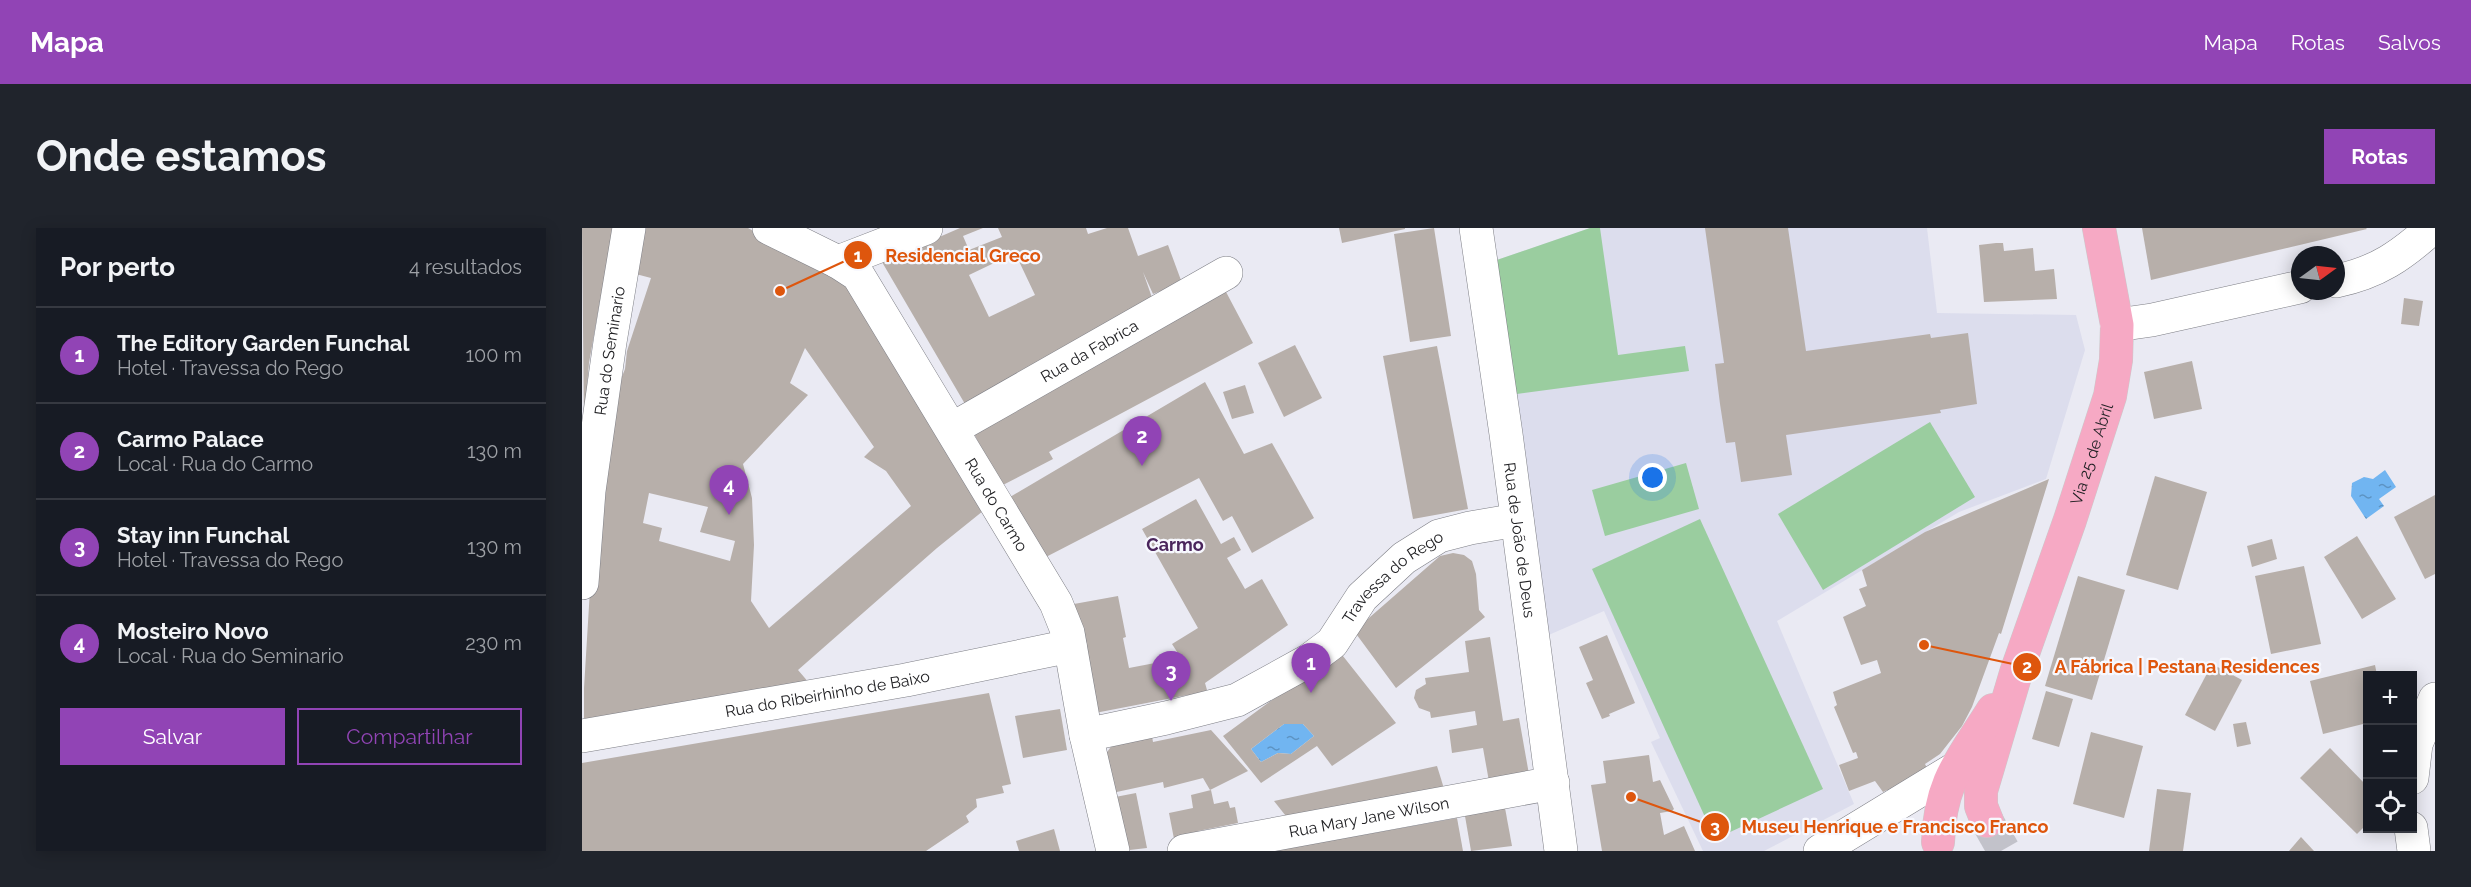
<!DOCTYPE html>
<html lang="pt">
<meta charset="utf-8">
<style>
:root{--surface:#171b24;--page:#20242c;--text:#f1f3f6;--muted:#9ea1a6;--line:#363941;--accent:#9144b5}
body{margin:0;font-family:Raleway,sans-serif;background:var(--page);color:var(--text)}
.controls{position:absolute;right:18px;bottom:18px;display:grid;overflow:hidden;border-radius:0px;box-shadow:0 3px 15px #0003}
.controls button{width:54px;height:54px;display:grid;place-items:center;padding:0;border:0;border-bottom:2px solid var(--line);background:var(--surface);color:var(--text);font:30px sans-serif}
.compass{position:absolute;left:1709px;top:18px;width:54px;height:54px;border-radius:50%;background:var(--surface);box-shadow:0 3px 15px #0003;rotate:75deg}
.you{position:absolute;left:1071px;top:250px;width:21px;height:21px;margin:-15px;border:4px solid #fff;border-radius:50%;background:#1a73e8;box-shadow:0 0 0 9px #1a73e833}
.badge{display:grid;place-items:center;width:39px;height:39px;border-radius:50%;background:var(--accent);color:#fff;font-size:20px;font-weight:700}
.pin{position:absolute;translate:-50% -50px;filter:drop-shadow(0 2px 3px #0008)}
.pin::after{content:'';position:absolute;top:32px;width:21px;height:18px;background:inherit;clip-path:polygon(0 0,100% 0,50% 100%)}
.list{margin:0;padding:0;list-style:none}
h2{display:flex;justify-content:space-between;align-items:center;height:78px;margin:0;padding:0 24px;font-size:26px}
h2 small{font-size:20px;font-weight:400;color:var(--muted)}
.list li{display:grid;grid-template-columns:39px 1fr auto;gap:18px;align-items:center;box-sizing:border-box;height:96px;padding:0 24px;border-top:2px solid var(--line)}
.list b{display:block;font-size:22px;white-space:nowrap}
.list p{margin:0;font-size:20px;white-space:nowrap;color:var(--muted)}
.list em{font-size:20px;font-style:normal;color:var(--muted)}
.actions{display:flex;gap:12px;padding:18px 24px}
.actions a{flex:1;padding:14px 0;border:2px solid var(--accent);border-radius:0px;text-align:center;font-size:21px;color:var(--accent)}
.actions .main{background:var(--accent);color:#fff}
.icon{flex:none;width:33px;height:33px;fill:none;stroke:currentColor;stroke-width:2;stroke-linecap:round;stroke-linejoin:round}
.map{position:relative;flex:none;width:1853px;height:623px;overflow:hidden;border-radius:0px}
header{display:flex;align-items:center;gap:36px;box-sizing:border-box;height:84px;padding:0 30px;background:var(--accent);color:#fff}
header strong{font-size:28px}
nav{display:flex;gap:33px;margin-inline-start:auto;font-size:21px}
.intro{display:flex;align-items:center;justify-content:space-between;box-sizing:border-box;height:144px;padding:0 36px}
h1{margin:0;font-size:42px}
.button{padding:15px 27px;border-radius:0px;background:var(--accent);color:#fff;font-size:21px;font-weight:700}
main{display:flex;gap:36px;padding:0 36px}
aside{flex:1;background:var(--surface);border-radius:0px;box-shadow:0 3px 15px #0003}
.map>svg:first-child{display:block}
.built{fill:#dcdded}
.grass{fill:#9acd9f}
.water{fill:url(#water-ripples)}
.building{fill:#b7afaa;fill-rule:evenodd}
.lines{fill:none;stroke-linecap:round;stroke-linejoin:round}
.major-tunnel{stroke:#c2c2ca;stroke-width:33;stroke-dasharray:33 16;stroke-linecap:butt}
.minor-casing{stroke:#7d7e85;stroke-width:34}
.major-casing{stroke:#cacacb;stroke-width:34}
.minor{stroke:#fff;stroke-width:33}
.major{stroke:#f6a9c4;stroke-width:33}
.labels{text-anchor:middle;stroke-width:4.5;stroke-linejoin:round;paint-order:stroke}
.street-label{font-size:16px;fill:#222225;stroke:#f7f8fe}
.neighbourhood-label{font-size:18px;font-weight:bold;fill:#4a255c;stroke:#f7f8fe}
.leader{fill:none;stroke:#de560d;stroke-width:2}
.callout-dot{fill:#de560d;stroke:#f7f8fe;stroke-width:2}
.mark-label{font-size:18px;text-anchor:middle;font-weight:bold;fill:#fff}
.callout-label{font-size:18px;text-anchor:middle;font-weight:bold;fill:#de560d;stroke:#f7f8fe;stroke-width:4.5;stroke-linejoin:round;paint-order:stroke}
</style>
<header>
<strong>Mapa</strong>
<nav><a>Mapa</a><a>Rotas</a><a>Salvos</a></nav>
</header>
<div class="intro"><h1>Onde estamos</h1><a class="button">Rotas</a></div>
<main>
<aside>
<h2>Por perto<small>4 resultados</small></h2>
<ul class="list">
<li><span class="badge">1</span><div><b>The Editory Garden Funchal</b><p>Hotel · Travessa do Rego</p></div><em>100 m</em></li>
<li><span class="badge">2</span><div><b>Carmo Palace</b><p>Local · Rua do Carmo</p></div><em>130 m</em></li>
<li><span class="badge">3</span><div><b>Stay inn Funchal</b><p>Hotel · Travessa do Rego</p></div><em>130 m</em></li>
<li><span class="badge">4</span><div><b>Mosteiro Novo</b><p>Local · Rua do Seminario</p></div><em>230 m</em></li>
</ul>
<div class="actions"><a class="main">Salvar</a><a>Compartilhar</a></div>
</aside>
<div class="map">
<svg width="1853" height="623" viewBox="0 0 1853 623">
<defs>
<pattern id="water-ripples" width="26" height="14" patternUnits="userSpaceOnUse" patternTransform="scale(1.5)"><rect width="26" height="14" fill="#71b5f1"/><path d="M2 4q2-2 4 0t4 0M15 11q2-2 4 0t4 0" fill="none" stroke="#5c93c3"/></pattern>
</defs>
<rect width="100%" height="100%" fill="#eaeaf3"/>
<path class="built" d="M1008,0H1345L1355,85L1494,87L1503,122L1464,251L1377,284L1195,393L1272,576L1182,623H1121L1069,514L1078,510L1022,383L962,409L909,34Z"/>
<g class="grass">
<path d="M1008,0H1018L1036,127L1103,118L1107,143L927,167L909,34Z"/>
<path d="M1348,194L1393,269L1241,362L1196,286Z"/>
<path d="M1104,235L1117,281L1023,308L1010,262Z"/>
<path d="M1118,291L1241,561L1133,611L1010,341Z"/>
</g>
<g class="water">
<path d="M1803,242L1814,259L1797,271L1802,278L1784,291L1769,268L1770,255L1782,249L1791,251Z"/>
<path d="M702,496H721L732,508L709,526L696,525L679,534L669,521Z"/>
</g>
<g class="building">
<path d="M0,0H31L7,135L2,197Z"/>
<path d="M60,0H166L245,43L265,60L401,283L355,320L216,442L228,456L4,492L2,490V460L9,345L33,166L43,141L45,123L69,50L50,45ZM223,120L292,219L282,229L304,243L329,278L187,400L169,373L172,317L170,270L161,236L226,167L208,155ZM67,265L126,279L118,304L153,313L148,333L77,313L80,300L61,295Z"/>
<path d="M378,0H401L381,8L387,22L420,9L416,0H504L506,6L525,0H546L556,28L586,17L600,55L571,66L561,44L574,81L383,176L300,34ZM433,25L453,67L407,89L387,47Z"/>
<path d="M757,0H823V1L760,15Z"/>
<path d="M852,0L869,108L828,114L812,6Z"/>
<path d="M1123,0H1206L1224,123L1348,106L1349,110L1386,105L1395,176L1358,182L1359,185L1204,207L1210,247L1159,254L1153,214L1144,215L1138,176L1133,136L1142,135Z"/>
<path d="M1560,0H1784L1785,1L1569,52Z"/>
<path d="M1414,15H1421L1422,23L1451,20L1453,43L1472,41L1475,71L1402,74L1397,17Z"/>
<path d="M643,62L671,115L467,224L471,231L419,258L390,202Z"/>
<path d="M1822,70L1841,73L1837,98L1819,96Z"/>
<path d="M713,117L740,170L702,189L676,135Z"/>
<path d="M855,118L886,281L831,291L801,128Z"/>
<path d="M1610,133L1620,181L1572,191L1562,144Z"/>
<path d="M623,154L662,226L690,215L732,290L670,325L650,288L641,293L617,250L462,330L428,269Z"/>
<path d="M663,157L672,185L650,191L641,164Z"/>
<path d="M1573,248L1625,264L1596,362L1544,347Z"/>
<path d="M1467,251L1419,406L1417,405L1390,479L1380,498L1358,526L1343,536L1345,540L1306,565L1305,562L1301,564L1293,553L1267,563L1257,537L1276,530L1274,524L1271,525L1252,479L1255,477L1251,464L1299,445L1295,432L1279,437L1261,389L1284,378L1277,361L1285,358L1280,342L1343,304Z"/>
<path d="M1853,267V346L1843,351L1812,289Z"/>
<path d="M614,271L639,316L652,309L659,322L645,330L663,361L680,351L706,397L623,455L625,462L608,475L606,467L513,485L492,376L536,368L544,409L541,410L547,440L599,430L590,416L616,400L560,301Z"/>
<path d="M1775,308L1814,371L1780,391L1742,329Z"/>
<path d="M1690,311L1695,331L1670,339L1665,318Z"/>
<path d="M871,325L882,327L890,333L894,346L897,382L903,389L814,460L772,403L858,328Z"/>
<path d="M1722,338L1739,416L1689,426L1673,348Z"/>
<path d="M1496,348L1543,362L1510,472L1463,458Z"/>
<path d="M1025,407L1053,475L1027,486L1028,488L1020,491L1004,455L1011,452L997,419Z"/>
<path d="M908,409L921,493L937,490L948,552L908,559L901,520L870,525L867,502L895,497L893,483L849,490L848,484L837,480L832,470L834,462L844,456L843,450L887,444L883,413Z"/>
<path d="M757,423L814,495L750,538L735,518L679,555L641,508ZM702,496H721L732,508L709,526L696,525L679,534L669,521Z"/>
<path d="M1630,436L1660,452L1633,503L1603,487Z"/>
<path d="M1793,437L1795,447H1785V495L1741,506L1728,453Z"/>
<path d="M1464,463L1491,471L1477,519L1450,511Z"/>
<path d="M407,465L429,556L420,558L422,565L394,571L395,579L384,588L387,594L344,623H0V535Z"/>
<path d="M478,481L485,522L441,530L433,488Z"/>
<path d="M1664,494L1669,516L1655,519L1651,496Z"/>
<path d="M629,502L666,543L628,562L621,550L582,560L581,554L530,565L523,527L533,513L569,503L571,514Z"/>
<path d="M1509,504L1561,518L1542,590L1491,576Z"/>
<path d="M1748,520L1785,558V596L1775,606L1718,550Z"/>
<path d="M1067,527L1071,554L1078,552L1092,581L1090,583L1078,585L1082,607L1102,598L1113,623H1020L1009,557L1024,555L1021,533Z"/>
<path d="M855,538L864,567L711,597L692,573Z"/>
<path d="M1575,561L1609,565L1601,623H1567Z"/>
<path d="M629,562L632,576L646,573L648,580L653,579L656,595L616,603L618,611L593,616L587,585L611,580L609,567Z"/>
<path d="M554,565L565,620L539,623L528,570Z"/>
<path d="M923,580L930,618L889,623L883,588Z"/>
<path d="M875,590L881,623H692L769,609Z"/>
<path d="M472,601L478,623H437L434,613Z"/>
<path d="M1719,609L1732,623H1707Z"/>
</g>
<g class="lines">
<path class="major-tunnel" d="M1405,593L1422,623"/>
<defs>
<g id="minor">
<path id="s1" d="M187,0L256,34L276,47L474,375L486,405L504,507L531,623"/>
<path id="s2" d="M894,0L924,206L979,623"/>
<path d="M256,34L344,0"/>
<path d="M1754,53C1795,45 1820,27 1850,0"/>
<path d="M1535,97L1570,92L1718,59"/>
<path id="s3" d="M370,201L644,45"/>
<path id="s4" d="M0,355L7,263L28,114L47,0"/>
<path id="s5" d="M504,507L584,490L655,472L726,433L750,415L780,369L822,330L857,308L888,300L935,292"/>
<path id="s6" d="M0,508L324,452L488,418"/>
<path d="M1830,550L1834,516L1853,471"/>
<path d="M1829,600L1832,623"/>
<path id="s7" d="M602,623L971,555"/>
<path d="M1238,623L1371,542"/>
</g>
<g id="major">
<path id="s8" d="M1405,593L1399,578V563L1434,445L1488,292L1528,168L1534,132L1535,97L1517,0"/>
<path d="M1356,614C1358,552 1380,532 1411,482"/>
</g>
</defs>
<use href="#minor" class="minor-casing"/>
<use href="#major" class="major-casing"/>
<use href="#minor" class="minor"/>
<use href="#major" class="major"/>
</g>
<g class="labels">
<g class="street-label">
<text dy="6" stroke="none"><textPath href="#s4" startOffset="234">Rua do Seminario</textPath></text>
<text dy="6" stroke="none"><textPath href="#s3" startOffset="158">Rua da Fabrica</textPath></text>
<text dy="6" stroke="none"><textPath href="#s8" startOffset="386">Via 25 de Abril</textPath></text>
<text dy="6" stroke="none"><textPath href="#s1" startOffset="369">Rua do Carmo</textPath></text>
<text dy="6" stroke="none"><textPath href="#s2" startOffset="315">Rua de João de Deus</textPath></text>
<text dy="6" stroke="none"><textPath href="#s5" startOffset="357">Travessa do Rego</textPath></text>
<text dy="6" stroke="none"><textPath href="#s6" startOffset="249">Rua do Ribeirhinho de Baixo</textPath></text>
<text dy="6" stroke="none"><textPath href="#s7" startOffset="188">Rua Mary Jane Wilson</textPath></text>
</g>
<g class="neighbourhood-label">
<text x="593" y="323">Carmo</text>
</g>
</g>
<path class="leader" d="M198 63L276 27M1342 417L1445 439M1049 569L1133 599"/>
<g class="callout-dot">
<circle cx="198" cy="63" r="6"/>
<circle cx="1342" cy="417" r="6"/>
<circle cx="1049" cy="569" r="6"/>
<circle cx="276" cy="27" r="15"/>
<circle cx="1445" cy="439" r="15"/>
<circle cx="1133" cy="599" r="15"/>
</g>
<g class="mark-label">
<text x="276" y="34">1</text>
<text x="1445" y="445">2</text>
<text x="1133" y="605">3</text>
</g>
<g class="callout-label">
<text x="381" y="34">Residencial Greco</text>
<text x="1605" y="445">A Fábrica | Pestana Residences</text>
<text x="1313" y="605">Museu Henrique e Francisco Franco</text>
</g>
</svg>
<div class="controls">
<button>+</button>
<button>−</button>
<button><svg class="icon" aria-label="locate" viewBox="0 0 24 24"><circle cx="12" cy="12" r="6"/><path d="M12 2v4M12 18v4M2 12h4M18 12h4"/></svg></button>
</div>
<svg class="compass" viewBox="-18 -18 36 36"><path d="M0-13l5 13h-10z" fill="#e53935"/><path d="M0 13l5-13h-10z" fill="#9ea1a6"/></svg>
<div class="you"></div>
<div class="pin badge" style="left:729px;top:465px">1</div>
<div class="pin badge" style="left:560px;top:238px">2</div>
<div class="pin badge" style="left:589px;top:473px">3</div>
<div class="pin badge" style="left:147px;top:287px">4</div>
</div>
</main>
